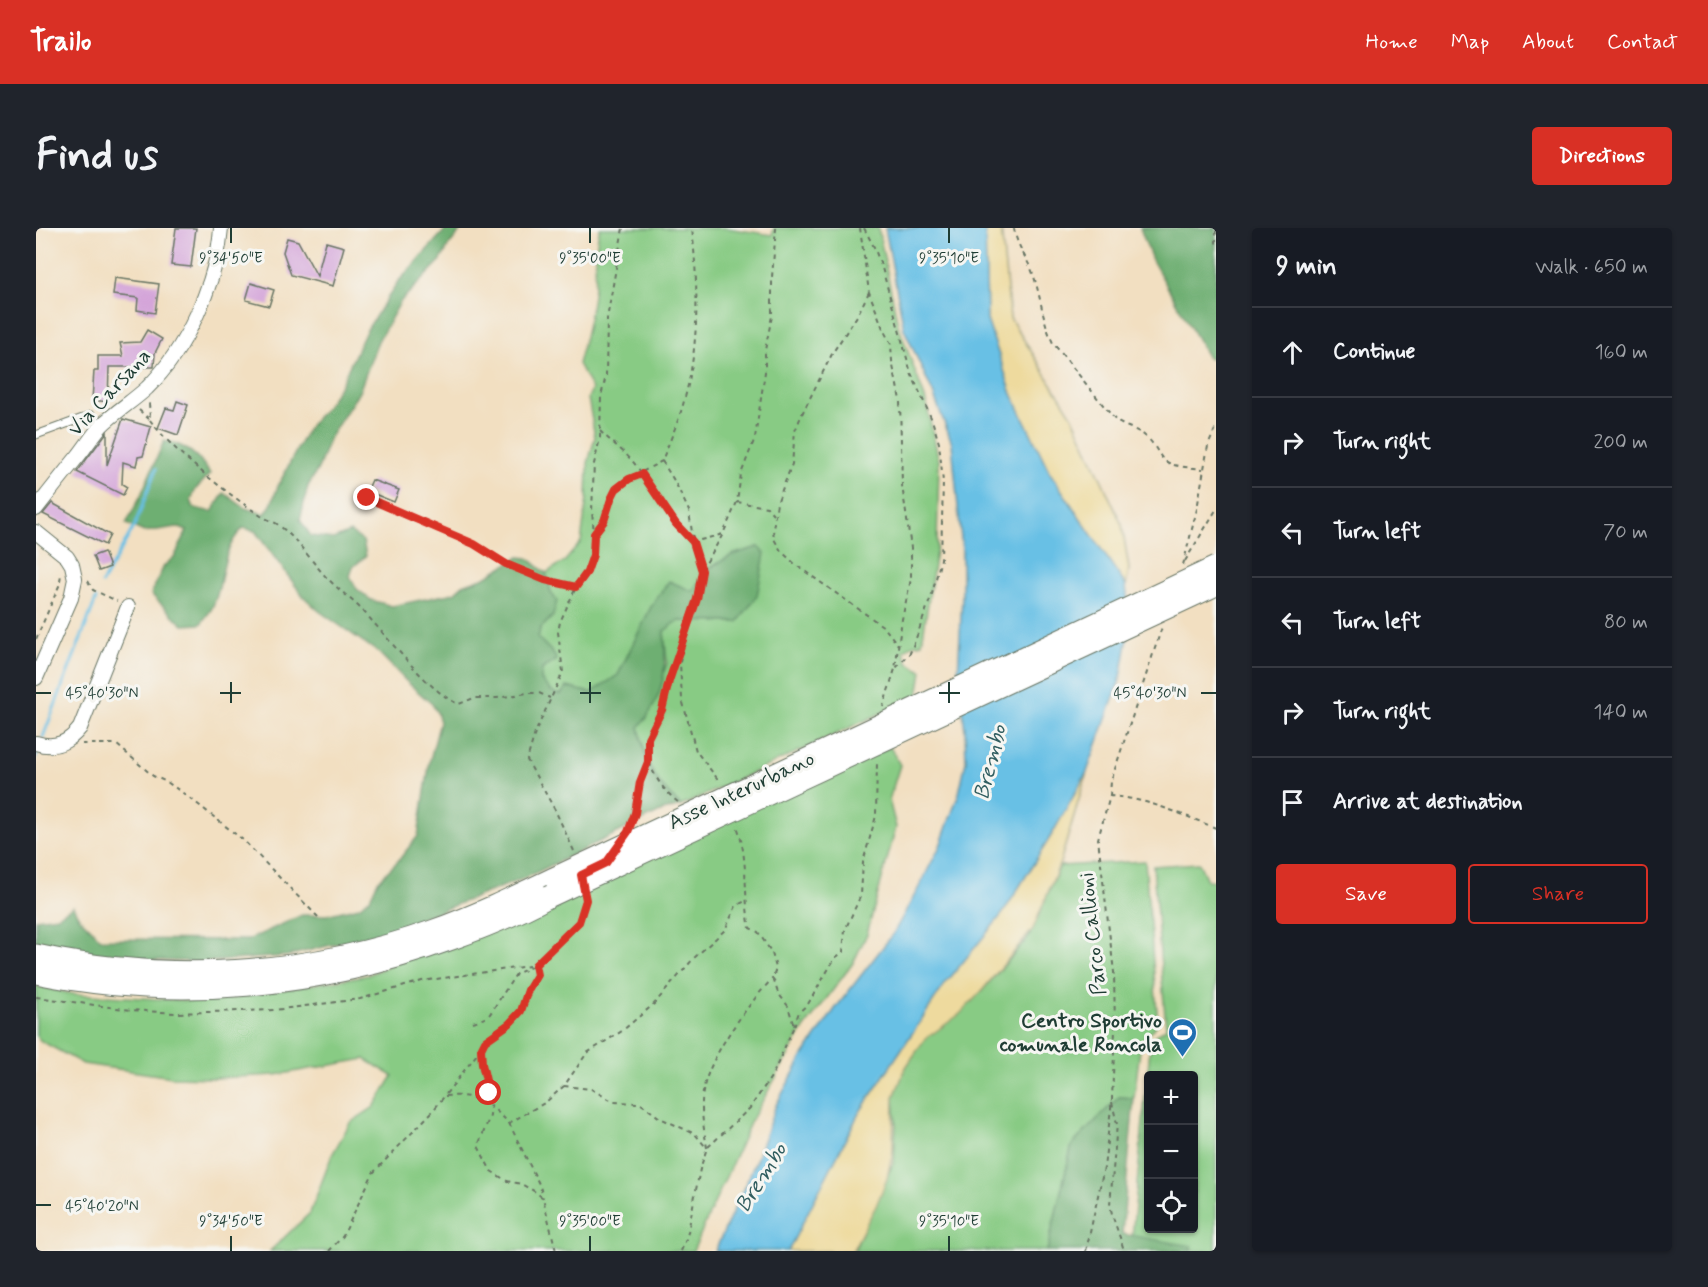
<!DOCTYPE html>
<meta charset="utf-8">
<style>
:root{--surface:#171b24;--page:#20242c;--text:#f1f3f6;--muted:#9ea1a6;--line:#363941;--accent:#d93025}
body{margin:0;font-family:Mynerve,sans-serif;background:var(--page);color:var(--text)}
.controls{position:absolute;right:18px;bottom:18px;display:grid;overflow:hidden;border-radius:6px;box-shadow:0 2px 4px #0004}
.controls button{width:54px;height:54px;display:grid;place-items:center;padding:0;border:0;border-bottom:2px solid var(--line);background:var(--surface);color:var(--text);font:30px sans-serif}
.stop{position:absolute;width:18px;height:18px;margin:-14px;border:4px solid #d93025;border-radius:50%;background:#fff}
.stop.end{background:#d93025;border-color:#fff;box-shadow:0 2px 6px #0008}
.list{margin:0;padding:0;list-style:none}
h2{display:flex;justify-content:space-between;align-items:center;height:78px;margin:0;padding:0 24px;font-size:26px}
h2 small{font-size:20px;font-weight:400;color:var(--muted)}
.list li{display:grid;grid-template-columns:39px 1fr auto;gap:18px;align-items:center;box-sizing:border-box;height:90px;padding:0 24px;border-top:2px solid var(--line)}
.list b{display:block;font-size:22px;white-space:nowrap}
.list em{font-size:20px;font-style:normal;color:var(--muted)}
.actions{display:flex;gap:12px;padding:18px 24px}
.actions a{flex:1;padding:14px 0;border:2px solid var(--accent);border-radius:6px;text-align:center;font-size:21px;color:var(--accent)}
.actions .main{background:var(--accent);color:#fff}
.icon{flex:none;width:33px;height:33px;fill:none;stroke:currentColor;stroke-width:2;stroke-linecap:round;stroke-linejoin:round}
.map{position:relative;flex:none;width:1180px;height:1023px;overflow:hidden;border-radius:6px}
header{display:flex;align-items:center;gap:36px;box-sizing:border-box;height:84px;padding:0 30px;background:var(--accent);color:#fff}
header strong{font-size:28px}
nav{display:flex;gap:33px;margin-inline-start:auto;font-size:21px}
.intro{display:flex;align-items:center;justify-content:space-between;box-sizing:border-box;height:144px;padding:0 36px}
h1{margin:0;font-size:42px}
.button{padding:15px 27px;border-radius:6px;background:var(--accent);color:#fff;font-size:21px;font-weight:700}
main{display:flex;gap:36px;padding:0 36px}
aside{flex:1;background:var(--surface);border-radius:6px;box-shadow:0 2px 4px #0004}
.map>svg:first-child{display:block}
.green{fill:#88cb84;stroke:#54845c;stroke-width:1.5;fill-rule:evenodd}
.forest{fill:#6eaf72;stroke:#467653;stroke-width:1.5}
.sand{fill:#eeda9e;stroke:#868c69;stroke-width:1.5}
.water{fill:#67c0e5;stroke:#437e8c;stroke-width:1.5}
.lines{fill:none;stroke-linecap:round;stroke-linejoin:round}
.stream{stroke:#67c0e5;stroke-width:3}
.building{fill:#d4a5d9}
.service-casing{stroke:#697665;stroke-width:9}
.minor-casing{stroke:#697665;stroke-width:16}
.trunk-casing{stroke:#697665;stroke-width:23}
.path{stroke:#697665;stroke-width:2;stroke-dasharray:4.5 4.5;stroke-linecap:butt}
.service{stroke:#fff;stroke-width:7}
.minor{stroke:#fff;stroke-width:14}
.trunk{stroke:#fff;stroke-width:21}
.trunk-bridge-casing{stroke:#697665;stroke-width:23;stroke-linecap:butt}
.trunk-bridge{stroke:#fff;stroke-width:21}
.route{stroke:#d93025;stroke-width:8}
.ticks{fill:none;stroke:#1f3d34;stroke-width:2}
.labels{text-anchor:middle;stroke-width:6;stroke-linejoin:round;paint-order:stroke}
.street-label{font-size:21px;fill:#1f3d34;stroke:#f6f6f2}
.poi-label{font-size:21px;font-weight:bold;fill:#1f3d34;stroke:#f6f6f2;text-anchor:end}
.water-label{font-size:22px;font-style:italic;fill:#315e60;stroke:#f6f6f2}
.ticks-label{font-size:15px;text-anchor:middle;fill:#1f3d34;stroke:#f6f6f2;stroke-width:6;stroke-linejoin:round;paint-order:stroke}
</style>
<header>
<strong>Trailo</strong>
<nav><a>Home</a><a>Map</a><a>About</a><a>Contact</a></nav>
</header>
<div class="intro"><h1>Find us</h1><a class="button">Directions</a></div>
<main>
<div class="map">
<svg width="1180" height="1023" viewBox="0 0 1180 1023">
<rect width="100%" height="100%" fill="#f6f6f2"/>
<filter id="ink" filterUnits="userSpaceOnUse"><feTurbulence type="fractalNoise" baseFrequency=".0167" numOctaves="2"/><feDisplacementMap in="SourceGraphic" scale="12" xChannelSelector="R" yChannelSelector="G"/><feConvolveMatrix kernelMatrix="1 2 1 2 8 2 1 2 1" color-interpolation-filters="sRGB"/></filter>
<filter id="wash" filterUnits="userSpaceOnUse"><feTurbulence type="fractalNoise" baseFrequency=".008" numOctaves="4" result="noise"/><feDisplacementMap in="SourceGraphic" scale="24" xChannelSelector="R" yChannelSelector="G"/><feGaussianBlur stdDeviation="1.35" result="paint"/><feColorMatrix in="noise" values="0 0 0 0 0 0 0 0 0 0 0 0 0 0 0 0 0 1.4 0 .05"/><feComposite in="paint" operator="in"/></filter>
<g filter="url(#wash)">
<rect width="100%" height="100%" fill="#f2dfc1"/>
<g class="green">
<path d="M564,0H691L736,7L738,0H842L862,97L889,170L903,233L901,317L886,415L876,417L868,423L872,435L886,443L882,468L645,578C616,551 610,537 603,498L611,490L631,435L628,403L642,393L702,394L722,319L696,327L675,339L656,363L615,379L582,447L555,465L531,459L524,467L515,463L505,452L506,441L520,432L502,411L504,401L517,388L515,365L510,345L529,333L545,314L551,270L552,235L559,209L552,170L556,161L542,136C550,106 557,78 559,47C560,31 559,16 564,0Z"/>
<path d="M854,519L864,537L853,572L860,599L831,706L817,735L765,805L714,895L657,1023H234L274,985L296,927L314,895L338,879L357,848L329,831L240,847L178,850L136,849L47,836L5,813L0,808V758L37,766L175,774L332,747Z"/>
<path d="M1109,633L1122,796L1105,813L1098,870L1083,869L1036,917L1011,1023H818L858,933L860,895L858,869L870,839L888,812L945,764L993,709L1024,638Z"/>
<path d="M1163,635L1171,652L1180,653V1023H1130L1095,1020L1115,810L1130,800L1117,638ZM1112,848H1158V1000H1112Z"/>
</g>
<g class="forest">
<path d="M411,0H427L413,17L405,32L365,73L342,113L323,164L294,209L282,241L272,258L264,292L275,308L297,311L314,304L327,313L330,328L317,339L314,348L321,361L335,372L356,378L418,365L427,357L449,349L483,329L492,330L510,345L515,365L521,373L517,388L504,401L502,410L516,424L521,432L506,441L505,452L515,463L524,467L531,459L555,465L582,447L615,379L633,353L656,363L675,339L696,327L722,319L729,325L721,368L702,394L642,393L628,403C631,440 629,469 603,499C610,537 616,551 645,578L624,584L489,650L352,703L251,728L168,734L84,731L0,718V691L22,688L37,678L42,688L65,711L212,712L266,687H290L323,679L334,670L342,653L362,633L382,608L394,532L404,494L401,484L396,476L371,454L343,425L283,383L267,368L219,303L207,300C182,326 190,352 176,380C173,385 169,390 165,396L147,397L115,366L128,338L139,328L151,303L141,299L108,304L90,296L105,267L128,213C149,216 163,227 174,246L160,261L155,272L158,280L176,284L188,265L209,280L229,286L235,277L242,258L272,200L290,179L305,156L330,103L361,55Z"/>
<path d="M1104,0H1180V130H1172L1116,32Z"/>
<path d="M1083,869L1098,870L1086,1006L1156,1018L1155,1023H1011L1036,917Z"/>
</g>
<g class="sand">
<path d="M949,0H965L974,90L1037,189L1086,297L1093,341L1090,358L1014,245L976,166L951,92Z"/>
<path d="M1051,544L1024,635L997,701L945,764L924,786L888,812L870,839L858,869L857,922L851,951L840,978L816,1023H752L823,885L909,756L967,685L1016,606Z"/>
</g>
<path class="water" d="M849,0H949L951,92L976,166L1014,245L1090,358L1094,398L1085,449L1051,544L1016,606L967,685L909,756L823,885L752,1023H679L719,935L740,877L767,828L799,781L857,706L882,661L904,618L923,565L930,533L929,502L922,445L926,369V322L916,215L897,165L868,101Z"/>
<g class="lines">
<g class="stream">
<path d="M66,355L99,297L120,241"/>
<path d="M7,509L60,371"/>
<path d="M0,529L1,526"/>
</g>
</g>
<g id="blocks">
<g class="building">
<path d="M140,0H160L155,39L135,37Z"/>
<path d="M251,10L262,13L281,48L290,14L308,19L297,58L255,47L247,24Z"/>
<path d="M79,50L123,56L119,85L101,82L102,70L77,67Z"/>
<path d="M215,55L238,62L233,78L210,72Z"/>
<path d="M111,102L126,111L119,125L118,139H73L72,174L56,172L58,143H62V128H87L84,115L104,114Z"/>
<path d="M141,173L152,177L142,207L122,200L130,180L138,182Z"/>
<path d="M87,191L115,199L107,228L102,229L100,238L87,234L86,256L91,259L87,267L41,244L71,204V237Z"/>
<path d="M336,252L363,262L358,274L331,263Z"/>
<path d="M16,275L74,307L69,317L7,286Z"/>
<path d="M68,324L74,339L63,343L57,328Z"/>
</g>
</g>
</g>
<g filter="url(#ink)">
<use href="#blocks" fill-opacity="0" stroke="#697665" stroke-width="1.5"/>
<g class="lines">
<defs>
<path id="service" d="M0,207L55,187L66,198"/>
<g id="minor">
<path d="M0,281C14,263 28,245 43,227C50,218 57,207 65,198C79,184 97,173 111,160C150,122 181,54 185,0"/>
<path d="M0,304L31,329L36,337L39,351L35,370L0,450"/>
<path d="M0,515C19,521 32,515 44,500L92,379"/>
</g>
<g id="trunk">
<path d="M0,727C131,755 270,748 396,703C438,688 478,669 518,650"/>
<path d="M0,745C140,774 283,760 416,711C449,699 482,686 512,669"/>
</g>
</defs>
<use href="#service" class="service-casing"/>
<use href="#minor" class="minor-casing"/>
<use href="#trunk" class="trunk-casing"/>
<g class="path">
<path d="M824,0L833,64L848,103L855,116L856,133L864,172L866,257L875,320V351L866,391L859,441L847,479"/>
<path d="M828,0L838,19L846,40L875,145L896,192L903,215L907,254L905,331L896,366L879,413L874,425L859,441"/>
<path d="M978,0C980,16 990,29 996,43C1005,67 1006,92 1017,115L1080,193C1089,199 1101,201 1109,208C1118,215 1120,222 1126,230C1134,240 1155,239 1167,241"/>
<path d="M1180,2V18"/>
<path d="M833,64L821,88L797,124L766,186L759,203L756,236L741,275L737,301L738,311L745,323L760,337L848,399L862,417"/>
<path d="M103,182L114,192L113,174"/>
<path d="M114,192C139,226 190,264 225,288C230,291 236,293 241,296C261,310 275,333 291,350C302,361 314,370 325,381C348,404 395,467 423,476L438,470H461L491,465H503L514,470"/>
<path d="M564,203C576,215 591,225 601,239C621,263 633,293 657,314L687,306L701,274L705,246L719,210L729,144V122L736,88V49L740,0"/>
<path d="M626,233L639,254L653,283L659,326L666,343L661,371L647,411"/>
<path d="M318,263L345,278L438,317L470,336L509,352L540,359"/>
<path d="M701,274L731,279L737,286"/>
<path d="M559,305L568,293L575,271L581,261L593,251L626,233C633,214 643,193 648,173C664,116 662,58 656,0"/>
<path d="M1149,333L1180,282"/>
<path d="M1147,337L1161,281L1172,218L1180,199"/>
<path d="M666,342L687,306"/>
<path d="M52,353L57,362L81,373"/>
<path d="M0,411L23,358L25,347"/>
<path d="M647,412L644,435L646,471L660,523L684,554"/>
<path d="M46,516H80L117,548L131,554L154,570L207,612L282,689"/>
<path d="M1074,568L1075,553L1126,399"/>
<path d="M642,574C624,560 606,533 612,509C615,499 623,490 626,480C633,458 638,437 645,417"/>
<path d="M595,597L604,554L612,534"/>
<path d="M538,623L519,582L491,532L499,505L527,444L522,404L524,394L542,355L551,344L557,327L558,306L556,283L558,236L564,210L565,168L570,148L571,91L587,0"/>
<path d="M499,737L501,747L492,762L485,783L473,796L449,813L445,821L455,877L454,888L442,918L455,943L471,953L485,956L498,963L507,970L520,1023"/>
<path d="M0,769L95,782L139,785L238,782L324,771L386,753L493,738"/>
<path d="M437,794L452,789L480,746L499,737L543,694L549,669"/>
<path d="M758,798L763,784L772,776L799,730L807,724L809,702L825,667L827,634L840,588L841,533"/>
<path d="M528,858L555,861L578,874L604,875L624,890L659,906L669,918"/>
<path d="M409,868C441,866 452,874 473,895L510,874L528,858L551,825L586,803L618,776L658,730L689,702L700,678L711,672"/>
<path d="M1076,874L1081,896L1074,977C1077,993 1084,1007 1088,1023"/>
<path d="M473,895L504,958L507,970"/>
<path d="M671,920C668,901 664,882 667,864C672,829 713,775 737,750"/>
<path d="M293,1023L307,1008L337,945L396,884L445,821"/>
<path d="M645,1023L651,1009L664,941L671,920L714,880L737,846L758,798L752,778L742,765L737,750L740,740L736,725L722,704L714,700C707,667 713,631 701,598"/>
<path d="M1050,1023L1068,940L1076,871L1079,802L1078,744L1062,611L1074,568C1110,570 1147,587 1180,600"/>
</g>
<use href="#service" class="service"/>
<use href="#minor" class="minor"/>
<use href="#trunk" class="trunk"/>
<defs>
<g id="trunk-bridge">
<path d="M518,650L1180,339"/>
<path d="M512,669L1180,357"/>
</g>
</defs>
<use href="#trunk-bridge" class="trunk-bridge-casing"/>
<use href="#trunk-bridge" class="trunk-bridge"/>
</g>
</g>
<g class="lines" filter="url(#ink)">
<path class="route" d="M331,270L438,316L470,336L509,352L540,359L551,344L557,327L558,306L568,293L575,271L580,261L593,251L606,246L640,296L657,314L666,343L661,371L633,453L626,482L612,510V534L604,554L599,585L592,604L570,635L545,647L550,672L543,694L499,737L501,747L492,762L485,783L473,796L449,813L445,821L446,836L453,865"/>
</g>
<path class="ticks" d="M195,0V15M554,0V15M913,0V15M195,454V475M554,454V475M913,454V475M0,465H15M184,465H205M544,465H565M903,465H924M1165,465H1180M0,977H15M195,1008V1023M554,1008V1023M913,1008V1023"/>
<defs>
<symbol id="stadium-pin" viewBox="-11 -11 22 30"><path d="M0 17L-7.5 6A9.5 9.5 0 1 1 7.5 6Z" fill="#1f6fb2" stroke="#f6f6f2"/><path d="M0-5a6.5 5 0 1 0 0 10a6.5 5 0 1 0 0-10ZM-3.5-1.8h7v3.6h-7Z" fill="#fff"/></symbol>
</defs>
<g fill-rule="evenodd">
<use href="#stadium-pin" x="1130" y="788" width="33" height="45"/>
</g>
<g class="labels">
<g class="street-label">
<text transform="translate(73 164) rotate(-47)" y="7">Via Carsana</text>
<text transform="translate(705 562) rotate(-25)" y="7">Asse Interurbano</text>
<text transform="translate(1056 706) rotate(-96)" y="7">Parco Callioni</text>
</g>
<g class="poi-label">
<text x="1126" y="799">Centro Sportivo<tspan x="1126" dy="24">comunale Roncola</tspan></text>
</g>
<g class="water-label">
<text transform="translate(953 534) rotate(-76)" y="8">Brembo</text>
<text transform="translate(724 949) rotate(-58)" y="8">Brembo</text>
</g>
</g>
<g class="ticks-label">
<text x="195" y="35">9°34'50"E</text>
<text x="554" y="35">9°35'00"E</text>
<text x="913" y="35">9°35'10"E</text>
<text x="66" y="470">45°40'30"N</text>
<text x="1114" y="470">45°40'30"N</text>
<text x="66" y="983">45°40'20"N</text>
<text x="195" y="998">9°34'50"E</text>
<text x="554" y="998">9°35'00"E</text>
<text x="913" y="998">9°35'10"E</text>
</g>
</svg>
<div class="controls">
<button>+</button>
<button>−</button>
<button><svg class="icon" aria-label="locate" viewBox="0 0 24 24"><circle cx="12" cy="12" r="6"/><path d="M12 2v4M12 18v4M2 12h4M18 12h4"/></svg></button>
</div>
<div class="stop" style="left:453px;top:865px"></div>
<div class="stop end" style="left:331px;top:270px"></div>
</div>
<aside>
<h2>9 min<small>Walk · 650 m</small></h2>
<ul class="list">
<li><svg class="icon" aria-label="ahead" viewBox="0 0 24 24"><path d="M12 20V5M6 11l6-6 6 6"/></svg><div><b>Continue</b></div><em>160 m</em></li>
<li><svg class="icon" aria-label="right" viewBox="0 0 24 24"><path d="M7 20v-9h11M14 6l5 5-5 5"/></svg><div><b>Turn right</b></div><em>200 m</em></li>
<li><svg class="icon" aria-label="left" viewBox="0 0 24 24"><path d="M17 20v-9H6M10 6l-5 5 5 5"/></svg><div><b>Turn left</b></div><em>70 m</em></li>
<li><svg class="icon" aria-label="left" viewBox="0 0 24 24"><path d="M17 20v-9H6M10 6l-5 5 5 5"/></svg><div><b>Turn left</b></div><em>80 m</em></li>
<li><svg class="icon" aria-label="right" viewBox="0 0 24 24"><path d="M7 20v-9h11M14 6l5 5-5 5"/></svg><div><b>Turn right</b></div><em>140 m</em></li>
<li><svg class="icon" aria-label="arrive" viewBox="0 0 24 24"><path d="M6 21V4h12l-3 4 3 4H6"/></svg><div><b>Arrive at destination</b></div></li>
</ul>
<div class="actions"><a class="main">Save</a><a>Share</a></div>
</aside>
</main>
